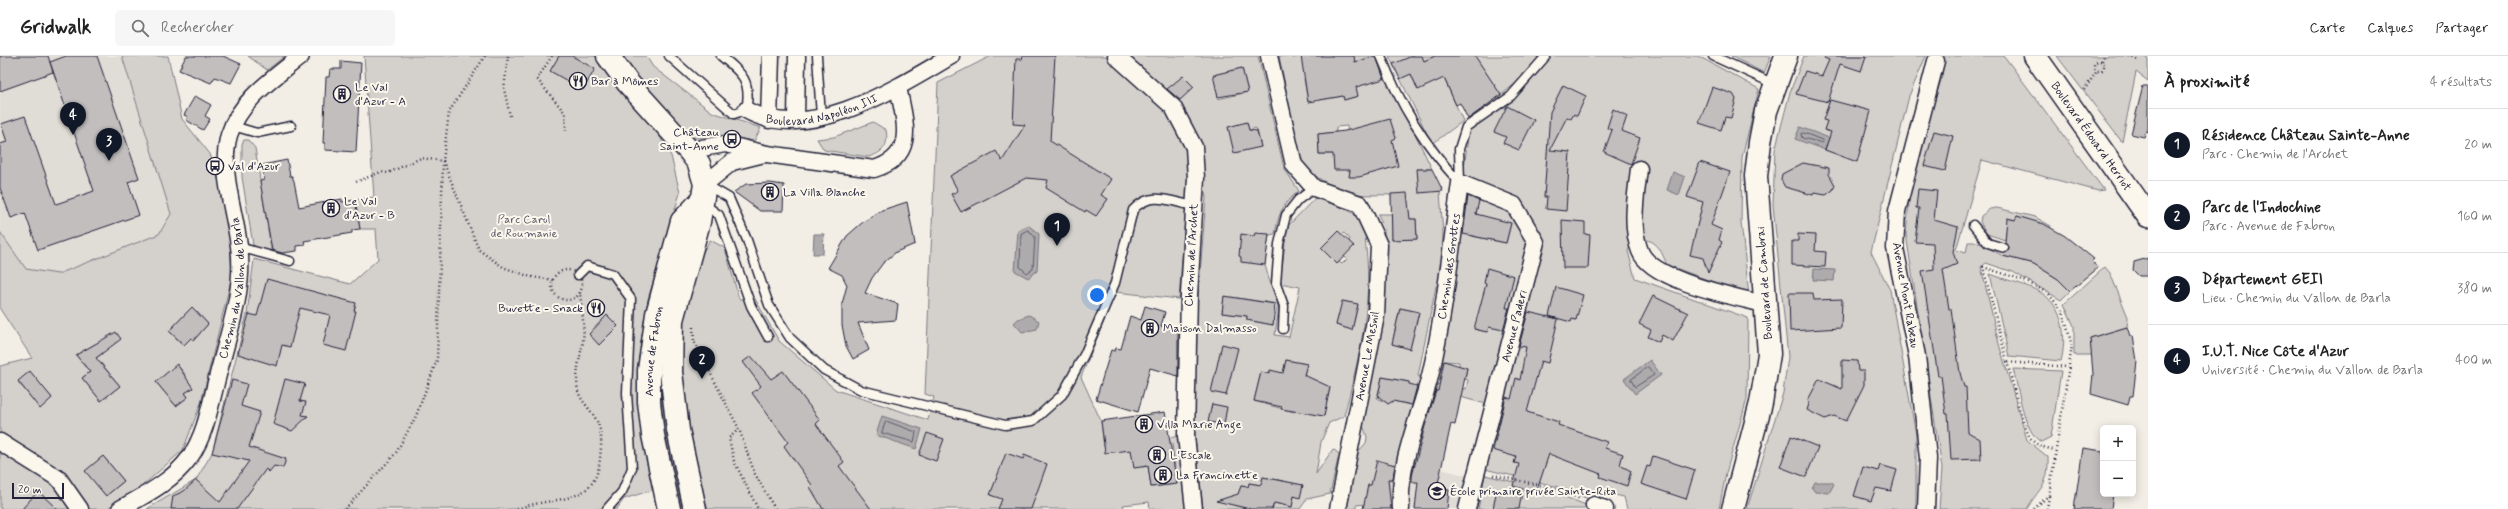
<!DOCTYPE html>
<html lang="fr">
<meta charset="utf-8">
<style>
:root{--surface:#fff;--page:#f6f6f6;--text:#222;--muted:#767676;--line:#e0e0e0;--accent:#111827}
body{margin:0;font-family:Mynerve,sans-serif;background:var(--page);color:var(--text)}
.controls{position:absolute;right:12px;bottom:12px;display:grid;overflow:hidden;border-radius:6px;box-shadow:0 2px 10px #0003}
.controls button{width:36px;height:36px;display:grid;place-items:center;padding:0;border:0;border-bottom:1px solid var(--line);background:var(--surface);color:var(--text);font:20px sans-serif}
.scale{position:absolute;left:12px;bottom:10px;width:52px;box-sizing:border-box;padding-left:4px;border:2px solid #22223b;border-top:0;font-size:11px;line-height:14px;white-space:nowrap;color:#22223b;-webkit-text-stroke:3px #fbf7ec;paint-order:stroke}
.you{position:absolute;left:1097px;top:239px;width:14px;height:14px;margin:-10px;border:3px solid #fff;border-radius:50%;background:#1a73e8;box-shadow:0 0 0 6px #1a73e833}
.badge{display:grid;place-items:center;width:26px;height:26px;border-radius:50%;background:var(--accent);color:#fff;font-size:13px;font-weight:700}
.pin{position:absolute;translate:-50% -33px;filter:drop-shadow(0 1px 2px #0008)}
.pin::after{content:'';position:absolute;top:21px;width:14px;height:12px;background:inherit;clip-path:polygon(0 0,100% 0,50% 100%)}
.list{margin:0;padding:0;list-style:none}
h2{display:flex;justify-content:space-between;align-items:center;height:52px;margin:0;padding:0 16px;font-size:17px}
h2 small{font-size:13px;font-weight:400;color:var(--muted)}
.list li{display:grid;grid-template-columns:26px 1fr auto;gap:12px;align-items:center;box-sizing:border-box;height:72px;padding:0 16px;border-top:1px solid var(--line)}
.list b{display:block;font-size:15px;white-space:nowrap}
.list p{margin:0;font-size:13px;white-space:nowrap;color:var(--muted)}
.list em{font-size:13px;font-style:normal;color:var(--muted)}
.icon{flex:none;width:22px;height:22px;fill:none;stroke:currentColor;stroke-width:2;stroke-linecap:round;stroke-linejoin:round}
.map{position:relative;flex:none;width:2148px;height:453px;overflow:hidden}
header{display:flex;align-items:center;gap:24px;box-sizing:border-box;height:56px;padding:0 20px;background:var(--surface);border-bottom:1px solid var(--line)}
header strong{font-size:19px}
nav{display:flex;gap:22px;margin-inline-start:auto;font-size:14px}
.search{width:280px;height:36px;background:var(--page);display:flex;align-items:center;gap:10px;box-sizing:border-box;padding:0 14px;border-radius:6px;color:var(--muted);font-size:15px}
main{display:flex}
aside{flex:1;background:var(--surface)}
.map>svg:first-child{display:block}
.built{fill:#e0dcd6}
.green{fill:#d4d1cc;stroke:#7b7a84;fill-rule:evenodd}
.water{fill:#aeabad;stroke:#76747f}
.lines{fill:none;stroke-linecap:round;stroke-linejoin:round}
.shore{stroke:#5a5969;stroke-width:1}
.building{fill:#c2bebe;stroke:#22223b}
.lane-casing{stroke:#22223b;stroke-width:11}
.street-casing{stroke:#22223b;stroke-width:19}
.secondary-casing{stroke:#22223b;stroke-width:25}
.path{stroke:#22223b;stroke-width:2.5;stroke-dasharray:1 3;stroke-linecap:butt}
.lane{stroke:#fbf7ec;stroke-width:8}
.street{stroke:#fbf7ec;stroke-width:16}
.secondary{stroke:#fbf7ec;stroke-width:22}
.labels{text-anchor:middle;stroke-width:4;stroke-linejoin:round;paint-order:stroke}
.poi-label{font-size:12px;fill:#22223b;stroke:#fbf7ec;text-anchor:start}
.street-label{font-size:12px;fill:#22223b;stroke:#fbf7ec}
.park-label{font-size:12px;fill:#575766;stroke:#fbf7ec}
</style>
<header>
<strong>Gridwalk</strong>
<div class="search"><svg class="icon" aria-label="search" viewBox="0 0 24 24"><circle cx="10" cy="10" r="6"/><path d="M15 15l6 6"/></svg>Rechercher</div>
<nav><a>Carte</a><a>Calques</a><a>Partager</a></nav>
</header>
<main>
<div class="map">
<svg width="2148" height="453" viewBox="0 0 2148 453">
<rect width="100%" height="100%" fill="#f2eee5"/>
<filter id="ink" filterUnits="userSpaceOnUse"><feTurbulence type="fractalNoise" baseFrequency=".025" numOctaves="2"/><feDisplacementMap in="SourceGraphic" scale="8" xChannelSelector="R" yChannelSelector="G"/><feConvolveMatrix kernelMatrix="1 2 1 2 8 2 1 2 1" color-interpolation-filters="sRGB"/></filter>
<g filter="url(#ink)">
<g class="built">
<path d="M0,0H122L171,158L159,178L0,243Z"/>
<path d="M1412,405L1471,421L1463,453H1404Z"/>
</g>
<g class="green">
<path d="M122,0H168L182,63L210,98L228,154L232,220L201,347L183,394L141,431L106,453H89L65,417L0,377V310L32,302L0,253V176L26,213L58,218L159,178L171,158ZM192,251L208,268L194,284L191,282L183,289L169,275ZM95,288L103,297L85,311L76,299ZM101,307L120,330L101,345L82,322ZM177,309L185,318L183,320L192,332L185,337L188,341L176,350L156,326ZM30,316L52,342L40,352L18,326ZM103,400L124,425L106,440L86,415Z"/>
<path d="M248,0H285L267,14Z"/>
<path d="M364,0H595L656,74L671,100L680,137L648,243L638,309V345L655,433L624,443L617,453H147L196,424L212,397L247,258L254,203L350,228L378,203L376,173H360L355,144L374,141Z"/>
<path d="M621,0H646L653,11L712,56L761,72L754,85L729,81L694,82L629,15Z"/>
<path d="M991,0H1107C1124,25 1157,37 1174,63C1182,77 1186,95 1189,110L1179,243L1116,236L1081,321L1101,365L1104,391L1181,380L1188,453H1150L1149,446L1123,449L1124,453H705L682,350L678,260L700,201L710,184L725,192L739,243L754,241L779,285L836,334L928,364L934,341L925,338L938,27ZM1172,387L1177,428L1151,431L1148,410L1142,411L1139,392Z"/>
<path d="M1123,0H1258L1284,112L1299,135C1282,149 1279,156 1275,178L1269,179L1265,209L1270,227L1280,245L1275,279L1289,281L1300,231L1280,227L1287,171L1316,141C1332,148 1356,152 1364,171C1366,177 1365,186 1366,192C1373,249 1358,305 1344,360L1329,367L1321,386L1316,418L1333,393L1339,398L1330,438L1307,443L1300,453H1272L1274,447L1292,451L1294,440L1300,441L1302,429L1263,421L1261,429L1249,427L1248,431L1241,430L1238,439L1231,446L1233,449L1250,453H1203L1192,352L1191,276L1198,244L1206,142L1196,80ZM1242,12L1248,36L1218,43L1214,19ZM1256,72L1261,91L1237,77ZM1344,177L1350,183L1344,200L1347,203L1342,208L1339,206L1341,179ZM1224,240L1278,248L1273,269L1247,264V260L1222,257ZM1343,245L1358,249L1352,274L1336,269ZM1286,304L1307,308L1304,319L1330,332L1324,360L1295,354L1294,356L1254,345L1261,316L1270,318V315L1291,319L1284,314Z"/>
<path d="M1279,0H1292L1293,2L1302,0H1376L1362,4L1375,11L1382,9L1432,113H1417L1440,135L1443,179L1441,230H1436L1418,320L1424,322L1397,409L1393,408L1389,423L1395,426L1398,453H1391V449L1376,447L1356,449V453H1347L1356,398L1366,387L1367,381L1363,369L1383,261L1384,173L1378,158H1392L1391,139C1380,138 1368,140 1357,138C1336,133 1314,123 1301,106ZM1338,16L1358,40L1344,44L1343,40L1308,46L1304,23ZM1347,70L1348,82L1333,98H1319L1318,78L1336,76V71ZM1416,163L1417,183L1392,184V164ZM1400,252L1419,256L1410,292L1392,288ZM1382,321L1409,326L1404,347L1392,345L1388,347L1377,342Z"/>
<path d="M1389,0H1434L1463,65L1432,88ZM1431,2H1432L1418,34L1408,12Z"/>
<path d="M1474,0H1539L1526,19L1501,39Z"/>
<path d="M1552,0H1698L1759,33L1742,101L1741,166L1749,239L1667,209C1659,189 1655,182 1633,183L1628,195L1635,222L1748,262L1747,343L1726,417L1719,453H1627L1624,441L1606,437L1593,445L1559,431L1485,413L1536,215L1530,163L1463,120L1469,74L1523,34Z"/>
<path d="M1731,0H1771L1764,17Z"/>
<path d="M1804,0H1926L1909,40L1871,196L1890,234L1916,379V453H1747L1783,337L1788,301L1773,149L1775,94L1790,36Z"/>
<path d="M1943,0H2004L2104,134L2098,135L1982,104L1956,194L1966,197L1968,186H1978L2003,200L2034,208L2058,223L2070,235L2061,244L2013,216L1986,207L1981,211L1999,288L2027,384L2048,401C2049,431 2039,431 2027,453H1939L1942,412L1906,178L1912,116L1942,21Z"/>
<path d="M2057,0H2148V25L2136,16L2122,86Z"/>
<path d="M873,66L886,74C889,90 883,97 868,101L824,94L817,83L834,81Z"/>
<path d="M244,84H248L255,92L272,199L253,189L242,121V88Z"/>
<path d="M1461,135C1497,147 1516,151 1527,191L1490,349L1430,333ZM1511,167L1506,187L1471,180ZM1506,254L1489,271L1487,276L1474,273ZM1444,305L1459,306V310L1467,312L1465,323L1468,324L1466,333L1439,329Z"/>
<path d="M1997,152L2035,161L2051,170L2049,174L2032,165L2017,160L2015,164L2008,162L2005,184L1987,178L1980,166L1981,160L1990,153Z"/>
<path d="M2105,211L2110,217L2128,261L2127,271L2090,282L2092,299H2074V270L2064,248Z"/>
<path d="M1990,218C2006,224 2025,228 2040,236C2064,250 2067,282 2061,305L2009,300Z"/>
<path d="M664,256L687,453H676L656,357Z"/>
<path d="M2013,313L2061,315L2051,381L2041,386C2023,375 2019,333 2013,313Z"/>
<path d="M0,392L54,426L72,453H0Z"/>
<path d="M1485,419L1547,434L1591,451L1592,453H1478Z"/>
</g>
<g class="water">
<path d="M1800,71L1829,82L1825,94L1795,83Z"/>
<path d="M1673,116L1685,121L1679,139L1667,134Z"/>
<path d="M1028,169L1039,178L1037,215L1028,222L1015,215L1018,175Z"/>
<path d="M814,178H824L823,198H813Z"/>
<path d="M1814,213L1835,214L1834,225L1813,224Z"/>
<path d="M1029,259L1039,265L1037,273L1022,276L1014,267L1018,263Z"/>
<path d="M1650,304L1661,319L1635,338L1624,323Z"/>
<path d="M882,360L922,373L916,393L876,379Z"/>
<path d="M1815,426H1832L1834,428L1829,437L1815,436L1812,432Z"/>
</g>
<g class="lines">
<g class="shore">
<path d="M1804,77L1822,84L1823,87L1802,82L1801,78Z"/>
<path d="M1028,174L1035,181L1033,213L1027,217L1020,211L1021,178Z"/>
<path d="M1648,311L1654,319L1635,331L1631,324Z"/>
<path d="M886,365L916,376L914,386L882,377Z"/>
</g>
</g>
<g class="building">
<path d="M0,0H48L53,16L0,35Z"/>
<path d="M66,0H97L139,122L128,126L139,159L38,194L25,157L11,162L0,132V88L7,86L1,68L25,60L56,148L94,135L50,6Z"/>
<path d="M186,0H223L241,8L231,27L215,21L211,27L179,14Z"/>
<path d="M559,0H572L595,13L583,34L550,15Z"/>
<path d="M1023,0H1055L1050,85L1111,123L1101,139L1108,143L1096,160L1086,154L1085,156L1046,132L1048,124L1026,122L961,156L951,138L958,135L950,120L996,95L1002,105L1025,69L1013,68L1016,3H1022Z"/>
<path d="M1301,0H1354L1355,6L1376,0L1384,23L1356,31L1358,40L1344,44L1343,40L1308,46Z"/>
<path d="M1412,0H1422L1424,5L1435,0H1475L1501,39L1468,63L1460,47L1456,49L1444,22L1418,34L1411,18L1400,23L1393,8Z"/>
<path d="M1824,0H1866L1861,15L1840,8L1828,46L1796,38L1805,15L1822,20L1829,4L1824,2Z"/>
<path d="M341,5L361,7L356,96L325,94V87H323L326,21H329L330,13H341Z"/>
<path d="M1242,12L1248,36L1218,41L1213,19Z"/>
<path d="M1183,20L1194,31L1180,44L1167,33Z"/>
<path d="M1563,29L1586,40L1577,60L1574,58L1571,63L1567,61L1550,94L1570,96L1566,155L1546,153L1547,141H1544L1550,56Z"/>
<path d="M2143,30H2148V76L2146,75L2144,81L2131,78Z"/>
<path d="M1712,31L1733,38L1736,43L1731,62L1725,61L1721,74L1699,67Z"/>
<path d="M195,40L211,49L205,60L210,63L203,74L186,64L188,61L184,59Z"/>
<path d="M1830,44L1871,55L1857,106L1825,94L1831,76L1824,74L1827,65L1823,64Z"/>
<path d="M1507,50L1534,64L1519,94L1503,87L1506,81L1494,76Z"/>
<path d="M1613,53L1627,60L1622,75L1640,82L1631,108L1604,96L1612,74L1607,72Z"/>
<path d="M1390,63L1396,82L1392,84L1398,110L1359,121H1349L1350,114H1334L1333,98H1319L1318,78L1345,75Z"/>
<path d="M1247,66L1249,74L1257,75L1261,91L1234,97L1228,71Z"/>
<path d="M1934,75L1953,80L1945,115L1924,110Z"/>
<path d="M287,104L290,120H292L294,125L299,151L342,143V146L355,144L360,173L352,174V177L304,185L305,189L297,190V195L282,197L272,194L260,125L264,124L262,109Z"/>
<path d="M1700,106L1730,116L1711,169L1722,174L1719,184L1722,186L1708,217L1703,202L1690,199L1703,146L1687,141Z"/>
<path d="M1803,107L1829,112V118L1835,129L1833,134L1826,139L1814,137L1813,139L1785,131L1781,124L1782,118Z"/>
<path d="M1417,113H1432L1443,135L1419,137Z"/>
<path d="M770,127L784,129L783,155H760L734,136L746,128Z"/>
<path d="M1918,133L1937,135L1934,164L1958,171L1953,196L1957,208L1943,214L1949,253H1951L1960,317L1964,331H1966L1968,376L1980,383L1981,403L1951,404L1948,358H1946L1941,320H1938L1922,215L1934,213L1933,187L1915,186L1919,152H1916Z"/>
<path d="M1407,137L1410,163H1416L1417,183L1392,184L1391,138Z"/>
<path d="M1468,140L1479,145L1476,158L1511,167L1506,187L1463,178Z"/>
<path d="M907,146L915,188L896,196L883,207L872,222L865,237L898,248L896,264L858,267L869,294L853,303L846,290L842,269V248L847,229L842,219L828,212L847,180L863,166L882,154Z"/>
<path d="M2017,160L2044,168L2065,180L2094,203L2092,205L2098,212L2070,235L2058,223L2034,208L2003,200L2009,193L2008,189L2005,186L2007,162L2015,164Z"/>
<path d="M1562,164L1585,166V178L1590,179L1588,212H1563Z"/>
<path d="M1338,175L1354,190L1337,208L1321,192Z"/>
<path d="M1255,177L1269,178L1265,209L1241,206V201L1239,200L1241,178L1254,180Z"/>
<path d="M1798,178L1816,179L1815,195L1826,196L1825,211L1792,209V185H1798Z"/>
<path d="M2148,202V220H2139L2133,214L2134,206Z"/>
<path d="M1487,212L1514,220L1506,252H1509L1503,274L1489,271L1487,276L1474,273L1486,228L1484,227Z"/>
<path d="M267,223L356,247L354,255H356L346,295L323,289L330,259L300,252L290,291L282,289L277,310L238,298L249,258L257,260Z"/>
<path d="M1556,231L1583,239L1576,264L1572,263L1571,266L1549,260Z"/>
<path d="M1789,237H1813L1814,244L1842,243L1841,272L1790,275Z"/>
<path d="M1224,240L1275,248L1273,269L1247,264V260L1222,257Z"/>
<path d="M1653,240L1688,257L1673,285L1662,279L1659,286L1648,281L1651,274L1639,268Z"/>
<path d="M1342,245L1358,248L1352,274L1336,269Z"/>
<path d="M1145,250L1165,256L1161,270L1178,275V320L1150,312L1138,356L1096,343L1111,294L1115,295L1116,292L1121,293L1130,260L1141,264Z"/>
<path d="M192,251L208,268L194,284L191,282L184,289L169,275Z"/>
<path d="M1400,252L1419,256L1410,293L1392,288Z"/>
<path d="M1528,256L1558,263L1548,307L1541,305L1527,356L1559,366L1558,369L1607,386L1605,392L1623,398L1620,409L1631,415L1627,430L1600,421L1601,418L1549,398L1536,437L1513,430L1519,408L1514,407L1516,401L1493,394L1506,341L1511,343L1516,322L1520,324L1526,291L1519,290Z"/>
<path d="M607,259L618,270L599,289L589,278Z"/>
<path d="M2127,271L2130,280H2133L2137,305L2133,340H2130L2128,349L2091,338L2093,318L2090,282Z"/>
<path d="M116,276L121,283L96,302L120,330L101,345L82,322L90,316L76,299Z"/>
<path d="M1222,288L1238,292L1226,339L1211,336Z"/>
<path d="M751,300L771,323L783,315L820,364L816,368L844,406L839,410L871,453H823L810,431L812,429L784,390L788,386L752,337L761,330L743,306Z"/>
<path d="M1286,304L1307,308L1304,319L1330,331L1324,360L1281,353L1282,351L1254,345L1261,316L1270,318V314L1283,317Z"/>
<path d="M1842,304L1857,305L1858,315H1864V329L1846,365L1834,360L1825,363L1807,354L1809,348L1808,344L1819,323L1842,333Z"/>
<path d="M1444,305L1467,312L1455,369L1451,368L1437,432L1449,434L1447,453H1415L1418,426H1412V420L1425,370L1436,335H1438Z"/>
<path d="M177,308L193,332L185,337L188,341L176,350L156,326Z"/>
<path d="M30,315L52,342L40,353L18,325Z"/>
<path d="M1382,321L1409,326V328L1417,330L1412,349L1393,345L1388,348L1378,340Z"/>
<path d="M285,323L305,328L300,345L306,346L302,359L308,360L292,375L273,368Z"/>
<path d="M232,324L247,328L241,350L260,356L249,391L286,403L283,412L274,410L269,416L266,413L237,453H171L173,440L184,435L196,424L220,446L249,405L212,397Z"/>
<path d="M1212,348L1227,351L1224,368L1208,366Z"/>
<path d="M1165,356L1177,428L1151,431L1148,410L1134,412L1131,394L1105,397L1101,365Z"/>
<path d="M927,377L944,383L936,405L919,399Z"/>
<path d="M1791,380L1818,391L1806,421L1780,411Z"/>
<path d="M2083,392L2103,395V438H2113L2111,453H2074Z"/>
<path d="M1006,397L1023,403L1024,399L1047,408L1031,453H998L1002,443L990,439Z"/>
<path d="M103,400L124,425L106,440L85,415Z"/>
<path d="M1653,400L1695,414L1686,443L1641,428L1647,410L1650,411Z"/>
<path d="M1377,404L1395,409L1393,423H1388L1391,453H1363L1368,429H1371Z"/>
<path d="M1880,409L1897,414L1891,435L1876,432L1871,445L1854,440L1863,411L1878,415Z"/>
<path d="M1263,421L1303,429L1300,442L1294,440L1292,451L1274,447L1272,453H1250L1216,445L1238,438L1241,430L1248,431L1249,427L1261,429Z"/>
<path d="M1504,433L1522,436L1519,453H1493L1496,437L1503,438Z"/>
<path d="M38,435L57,453H22Z"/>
</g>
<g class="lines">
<defs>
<g id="lane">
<path d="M669,0L734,58L746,54C752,25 742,17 721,0"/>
<path d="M817,0L821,61"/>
<path d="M1381,0C1400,49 1424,88 1460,127"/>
<path d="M1713,0L1774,28"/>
<path d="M233,70L257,77L291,70"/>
<path d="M1460,127L1459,93L1466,71L1511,40L1546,0"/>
<path d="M705,128L729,142L747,184L769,249L790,282L824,314L861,334L1005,369L1033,365L1062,339L1084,299L1115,227L1133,154C1151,134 1171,146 1194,150"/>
<path d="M704,148L719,159L751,250L768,281"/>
<path d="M1973,169L1988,187L2004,192"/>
<path d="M239,191L290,205"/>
<path d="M578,219L587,210L613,218L631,243L627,337L632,412L622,436L607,453"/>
<path d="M1283,273L1284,250L1276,228L1279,188L1286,159L1298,144L1314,132"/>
</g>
<g id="street">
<path d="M1116,0L1173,51L1194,91L1196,122L1189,239L1186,380L1194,453"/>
<path d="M1269,0L1294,109L1314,132L1360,148L1379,189L1376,260L1338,453"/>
<path id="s1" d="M746,54C807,89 897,32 951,0"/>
<path d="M769,64L771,0"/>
<path d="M796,65L797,0"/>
<path d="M691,97L702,92L725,88L767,98L874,113C917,100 905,67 898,31"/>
<path d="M1639,113C1636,139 1630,170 1640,195C1651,225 1738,241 1767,249"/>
<path d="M705,128L732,106L764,98"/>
<path d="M0,386L59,423L80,453"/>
<path d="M1594,449L1605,453"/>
<path id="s2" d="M120,453C145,439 173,425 190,401C207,376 211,344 219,315C229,275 245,232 239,190C235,155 219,115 229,79C240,44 274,22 301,0"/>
<path id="s3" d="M1401,453C1398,407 1419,364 1430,320C1445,257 1451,191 1460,127L1514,149L1536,186L1467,453"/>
<path d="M1926,453L1928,402L1917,300L1895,192L1897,155L1936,5"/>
</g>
<g id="secondary">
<path d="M608,0L628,27L691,97L699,108L705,128L699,166L672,264L671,316L678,374L695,453"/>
<path id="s4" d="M2035,0L2148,160"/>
<path id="s5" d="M669,453L653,379L649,346V314L657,258L682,165L701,145"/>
<path d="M1733,453L1761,347L1769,298L1756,120L1760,86L1766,55L1786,0"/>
</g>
</defs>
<use href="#lane" class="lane-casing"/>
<use href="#street" class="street-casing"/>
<use href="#secondary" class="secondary-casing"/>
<g class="path">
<path d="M485,0L449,56L443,105L479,194L503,211L531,221L553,224"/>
<path d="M508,0L504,33L510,60"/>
<path d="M552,0L537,23L565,57L566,75"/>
<path d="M2129,0L2137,4"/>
<circle cx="2099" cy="10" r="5"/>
<path d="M2102,5L2104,0"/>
<path d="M2084,34L2097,15"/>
<circle cx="567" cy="229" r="15"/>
<path d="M693,271L694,285L739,373L755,418L775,453"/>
<path d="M2007,306C2012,322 2022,373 2032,384C2037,390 2047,392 2054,394"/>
<path d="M739,373L729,382L734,405L758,453"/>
<path d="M1493,419L1558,433L1580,443"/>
<path d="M345,453L396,397L416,360L437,304L443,105L421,102L388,117L381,116L356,126"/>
<path d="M517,453C553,439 596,452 600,402C601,393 602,383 600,374C597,358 581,347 578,335C575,317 580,302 583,285C585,269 581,251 580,236"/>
<path d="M2034,453L2049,439L2072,290L2063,256L2048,237L2023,224L1983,211L2007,306L2068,311"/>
<path d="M2047,453L2049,440"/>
</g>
<use href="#lane" class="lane"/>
<use href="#street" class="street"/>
<use href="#secondary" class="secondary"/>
</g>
</g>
<defs>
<symbol id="restaurant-ring" viewBox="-11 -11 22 22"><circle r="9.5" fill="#fbf7ec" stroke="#22223b" stroke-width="1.5"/><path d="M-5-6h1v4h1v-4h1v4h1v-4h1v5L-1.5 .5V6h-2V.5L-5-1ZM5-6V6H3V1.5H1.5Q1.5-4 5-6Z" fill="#22223b"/></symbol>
<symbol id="building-ring" viewBox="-11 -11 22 22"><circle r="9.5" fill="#fbf7ec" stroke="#22223b" stroke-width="1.5"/><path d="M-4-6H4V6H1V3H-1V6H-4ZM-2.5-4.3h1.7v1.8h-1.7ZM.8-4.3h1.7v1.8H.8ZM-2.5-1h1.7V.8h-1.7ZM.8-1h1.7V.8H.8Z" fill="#22223b"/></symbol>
<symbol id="bus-ring" viewBox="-11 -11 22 22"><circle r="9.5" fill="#fbf7ec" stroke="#22223b" stroke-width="1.5"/><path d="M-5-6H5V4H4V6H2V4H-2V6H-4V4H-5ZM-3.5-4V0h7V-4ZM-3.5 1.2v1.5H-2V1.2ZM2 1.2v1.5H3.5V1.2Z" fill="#22223b"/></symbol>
<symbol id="school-ring" viewBox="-11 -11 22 22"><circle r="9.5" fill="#fbf7ec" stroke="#22223b" stroke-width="1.5"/><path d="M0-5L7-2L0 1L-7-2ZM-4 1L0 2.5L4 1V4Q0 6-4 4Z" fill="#22223b"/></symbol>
</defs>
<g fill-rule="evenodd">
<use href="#restaurant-ring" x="568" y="15" width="20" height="20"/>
<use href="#building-ring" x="332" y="28" width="20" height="20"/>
<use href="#bus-ring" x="722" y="73" width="20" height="20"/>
<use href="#bus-ring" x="205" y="100" width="20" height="20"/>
<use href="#building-ring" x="760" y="126" width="20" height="20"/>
<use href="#building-ring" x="321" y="142" width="20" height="20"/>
<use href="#restaurant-ring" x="586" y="242" width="20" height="20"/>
<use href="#building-ring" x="1140" y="262" width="20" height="20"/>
<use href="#building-ring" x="1134" y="358" width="20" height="20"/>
<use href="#building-ring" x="1147" y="389" width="20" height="20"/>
<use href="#building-ring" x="1153" y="409" width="20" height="20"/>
<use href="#school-ring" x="1427" y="425" width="20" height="20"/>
</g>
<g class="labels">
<g class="poi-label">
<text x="591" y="29">Bar à Mômes</text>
<text x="355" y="35">Le Val<tspan x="355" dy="14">d'Azur - A</tspan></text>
<text x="719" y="80" text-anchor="end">Château<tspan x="719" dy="14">Saint-Anne</tspan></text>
<text x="228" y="114">Val d'Azur</text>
<text x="783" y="140">La Villa Blanche</text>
<text x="344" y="149">Le Val<tspan x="344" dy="14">d'Azur - B</tspan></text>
<text x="583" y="256" text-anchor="end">Buvette - Snack</text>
<text x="1163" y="276">Maison Dalmasso</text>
<text x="1157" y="372">Villa Marie Ange</text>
<text x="1170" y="403">L'Escale</text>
<text x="1176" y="423">La Francinette</text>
<text x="1450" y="439">École primaire privée Sainte-Rita</text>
</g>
<g class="street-label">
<text dy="4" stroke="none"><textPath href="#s1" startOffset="79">Boulevard Napoléon III</textPath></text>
<text dy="4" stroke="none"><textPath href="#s4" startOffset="98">Boulevard Édouard Herriot</textPath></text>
<text transform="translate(1191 199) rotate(-87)" y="4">Chemin de l'Archet</text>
<text dy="4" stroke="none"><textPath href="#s3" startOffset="248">Chemin des Grottes</textPath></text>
<text transform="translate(1764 227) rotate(-94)" y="4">Boulevard de Cambrai</text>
<text dy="4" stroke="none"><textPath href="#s2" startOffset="264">Chemin du Vallon de Barla</textPath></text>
<text transform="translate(1906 239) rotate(80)" y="4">Avenue Mont Rabeau</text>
<text transform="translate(1514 270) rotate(-76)" y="4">Avenue Paderi</text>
<text dy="4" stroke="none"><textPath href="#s5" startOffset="160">Avenue de Fabron</textPath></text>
<text transform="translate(1367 300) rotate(-80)" y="4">Avenue Le Mesnil</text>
</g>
<g class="park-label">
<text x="524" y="167">Parc Carol<tspan x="524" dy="14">de Roumanie</tspan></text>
</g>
</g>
</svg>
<div class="controls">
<button>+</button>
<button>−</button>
</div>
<div class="scale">20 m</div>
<div class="you"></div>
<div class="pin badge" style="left:1057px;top:190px">1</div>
<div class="pin badge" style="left:702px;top:323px">2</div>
<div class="pin badge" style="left:109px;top:105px">3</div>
<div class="pin badge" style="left:73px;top:79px">4</div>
</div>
<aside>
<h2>À proximité<small>4 résultats</small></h2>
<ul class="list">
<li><span class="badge">1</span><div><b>Résidence Château Sainte-Anne</b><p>Parc · Chemin de l'Archet</p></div><em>20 m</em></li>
<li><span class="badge">2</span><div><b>Parc de l'Indochine</b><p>Parc · Avenue de Fabron</p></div><em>160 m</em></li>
<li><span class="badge">3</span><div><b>Département GEII</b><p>Lieu · Chemin du Vallon de Barla</p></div><em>380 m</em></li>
<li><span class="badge">4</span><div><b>I.U.T. Nice Côte d'Azur</b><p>Université · Chemin du Vallon de Barla</p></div><em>400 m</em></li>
</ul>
</aside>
</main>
